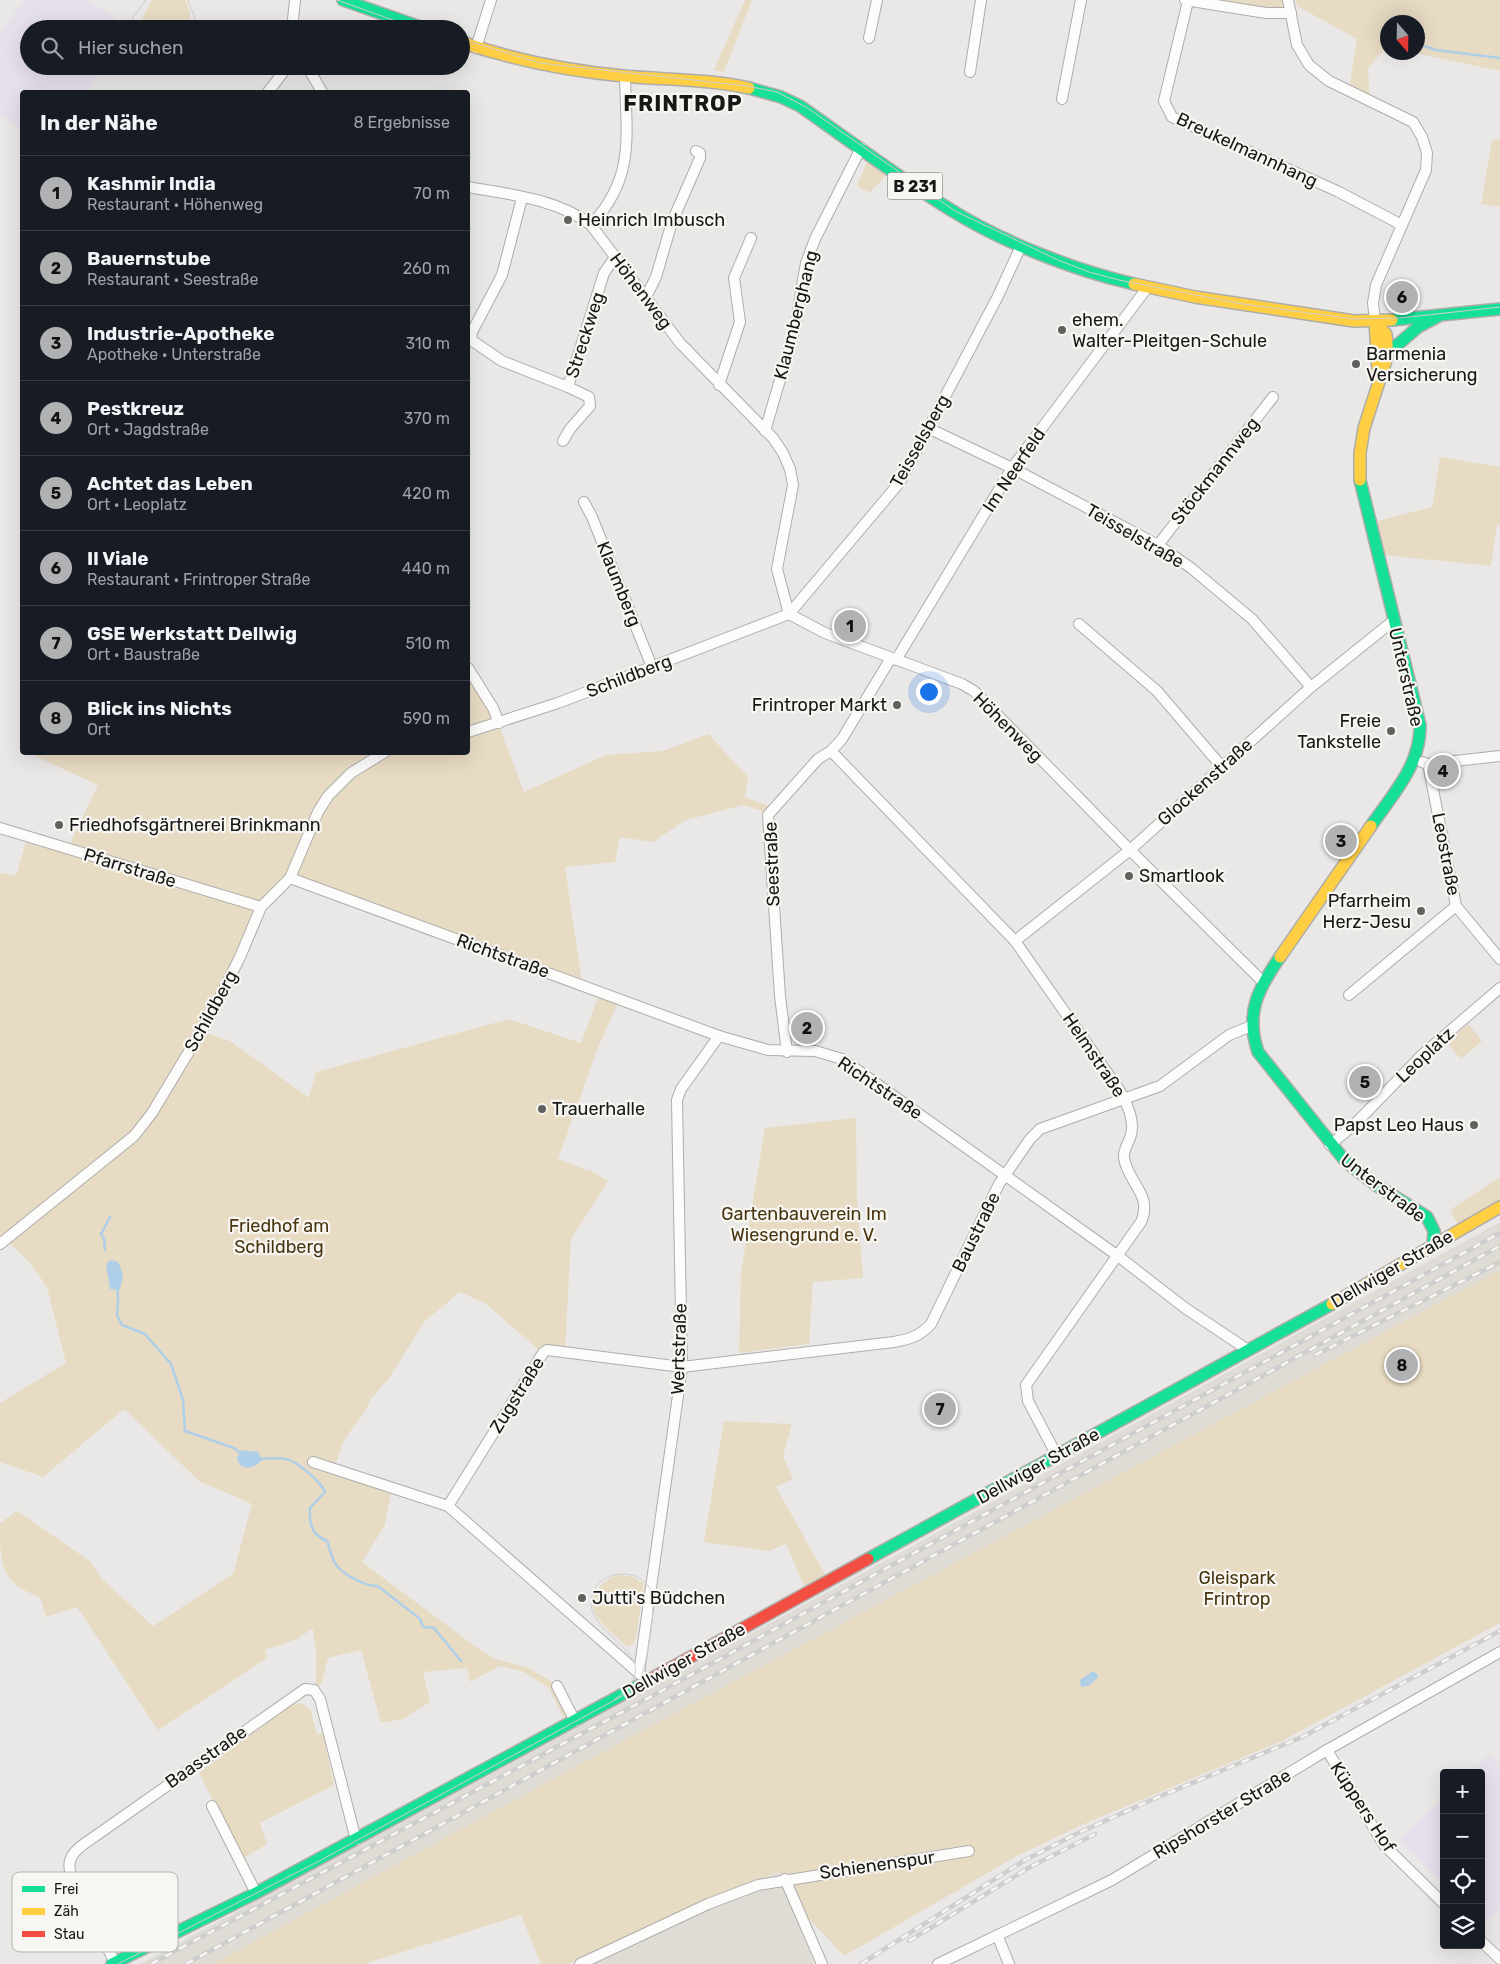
<!DOCTYPE html>
<html lang="de">
<meta charset="utf-8">
<style>
:root{--surface:#171b24;--page:#242831;--text:#f1f3f6;--muted:#9ea1a6;--line:#363941;--accent:#b0b1b2}
body{margin:0;font-family:Rubik,sans-serif;background:var(--page);color:var(--text)}
.controls{position:absolute;right:15px;bottom:15px;display:grid;overflow:hidden;border-radius:5px;box-shadow:0 5px 20px #0002}
.controls button{width:45px;height:45px;display:grid;place-items:center;padding:0;border:0;border-bottom:1px solid var(--line);background:var(--surface);color:var(--text);font:25px sans-serif}
.compass{position:absolute;left:1380px;top:15px;width:45px;height:45px;border-radius:50%;background:var(--surface);box-shadow:0 5px 20px #0002;rotate:160deg}
.you{position:absolute;left:928px;top:691px;width:18px;height:18px;margin:-12px;border:4px solid #fff;border-radius:50%;background:#1a73e8;box-shadow:0 0 0 8px #1a73e833}
.badge{display:grid;place-items:center;width:32px;height:32px;border-radius:50%;background:var(--accent);color:#111;font-size:16px;font-weight:700}
.pin{position:absolute;translate:-50% -50%;border:2px solid #fff;box-shadow:0 1px 5px #0006}
.list{margin:0;padding:0;list-style:none}
h2{display:flex;justify-content:space-between;align-items:center;height:65px;margin:0;padding:0 20px;font-size:21px}
h2 small{font-size:16px;font-weight:400;color:var(--muted)}
.list li{display:grid;grid-template-columns:32px 1fr auto;gap:15px;align-items:center;box-sizing:border-box;height:75px;padding:0 20px;border-top:1px solid var(--line)}
.list b{display:block;font-size:19px;white-space:nowrap}
.list p{margin:0;font-size:16px;white-space:nowrap;color:var(--muted)}
.list em{font-size:16px;font-style:normal;color:var(--muted)}
.icon{flex:none;width:28px;height:28px;fill:none;stroke:currentColor;stroke-width:2;stroke-linecap:round;stroke-linejoin:round}
.map{position:relative;flex:none;width:1500px;height:1964px;overflow:hidden}
.search{position:absolute;background:var(--surface);box-shadow:0 5px 20px #0002;left:20px;top:20px;width:450px;height:55px;display:flex;align-items:center;gap:12px;box-sizing:border-box;padding:0 18px;border-radius:28px;color:var(--muted);font-size:19px}
.panel{position:absolute;background:var(--surface);box-shadow:0 5px 20px #0002;left:20px;top:90px;width:450px;height:665px;border-radius:5px}
.map>svg:first-child{display:block}
.built{fill:#dfdcd6}
.education{fill:#e6e0eb}
.green{fill:#e8dbc3}
.water{fill:#aecfe7}
.lines{fill:none;stroke-linecap:round;stroke-linejoin:round}
.stream{stroke:#aecfe7;stroke-width:2.5}
.street-casing{stroke:#aeadac;stroke-width:12}
.fast-casing{stroke:#aeadac;stroke-width:14}
.slow-casing{stroke:#aeadac;stroke-width:14}
.jam-casing{stroke:#aeadac;stroke-width:14}
.street{stroke:#fcfcfb;stroke-width:10}
.fast{stroke:#16e098;stroke-width:11}
.slow{stroke:#ffcf43;stroke-width:11}
.jam{stroke:#f24e42;stroke-width:11}
.tram{stroke:#cfcece;stroke-width:1}
.rail-casing{stroke:#cfcece;stroke-width:4.5}
.rail{stroke:#f7f6f3;stroke-width:2.5;stroke-dasharray:8;stroke-linecap:butt}
.poi-dot{fill:#60605f;stroke:#f7f6f3;stroke-width:2}
.labels{text-anchor:middle;stroke-width:4.5;stroke-linejoin:round;paint-order:stroke}
.shield{fill:#f7f6f3;stroke:#5a5a58;stroke-width:1}
.shield-label{font-size:16px;font-weight:bold;fill:#171716}
.street-label{font-size:18px;fill:#171716;stroke:#f7f6f3}
.poi-label{font-size:18px;fill:#171716;stroke:#f7f6f3;text-anchor:start}
.park-label{font-size:18px;fill:#48350e;stroke:#f7f6f3}
.district-label{font-size:22px;font-weight:bold;letter-spacing:1px;fill:#171716;stroke:#f7f6f3}
.key{fill:#f7f6f3;stroke:#b4b3b1;stroke-width:1}
.key-label{font-size:14px;fill:#171716}
</style>
<div class="map">
<svg width="1500" height="1964" viewBox="0 0 1500 1964">
<rect width="100%" height="100%" fill="#e9e8e7"/>
<g class="built">
<path d="M1500,1222V1270L612,1747L213,1964H140L909,1548Z"/>
<path d="M778,1872L814,1964H586L709,1905Z"/>
</g>
<g class="education">
<path d="M25,0H88L116,18L107,29H29V66H104L86,92H22V131L0,114V32Z"/>
<path d="M1490,1754L1500,1765V1908L1483,1925L1481,1923V1773H1469Z"/>
<path d="M1444,1797V1885L1399,1841Z"/>
</g>
<g class="green">
<path d="M152,0H186L190,14L191,29H137Z"/>
<path d="M745,0H752L724,72L714,70Z"/>
<path d="M1203,0H1288L1291,12Z"/>
<path d="M1296,0H1500V71L1415,53L1418,52V22H1388L1387,47L1368,68L1370,99L1349,90L1357,39L1297,6Z"/>
<path d="M1492,139L1500,140V207L1481,204Z"/>
<path d="M867,162L886,175L870,193L857,186Z"/>
<path d="M1440,457L1500,467V525H1497L1491,566L1384,555L1374,522L1432,507Z"/>
<path d="M468,669L499,726L524,792L606,755L663,751L708,734L748,777L745,797L769,806L768,813L743,805L686,820L653,842L620,837L615,862L565,867L582,983L287,872L262,908L69,846L98,785L35,756L37,752H468Z"/>
<path d="M27,838L260,911L204,1032L230,1041L309,1098L316,1072L509,1019L581,1043L600,992L620,998L597,1050L558,1159L589,1171L590,1170L608,1181L571,1239L565,1352L539,1350L485,1303L460,1292L425,1321L389,1378L370,1400L366,1410L344,1440L336,1463L323,1462L392,1488L385,1525L362,1562L476,1647L495,1659L526,1667L553,1682L569,1714L563,1717L549,1688L524,1672L500,1666L470,1682L467,1668L423,1672L430,1702L403,1719L381,1723L361,1650L328,1658L321,1685L316,1686V1653L313,1628L297,1639L265,1650L267,1658L158,1730L77,1607L46,1617L40,1597C0,1583 0,1564 0,1523L17,1511L91,1562L101,1578L153,1626L233,1574L252,1504L199,1481L124,1409L43,1477L0,1462V1403L66,1363L47,1287L30,1263L7,1240L0,1243V873L16,876Z"/>
<path d="M1468,1024L1482,1041L1461,1059L1447,1043Z"/>
<path d="M856,1118L857,1198L863,1278L813,1282L809,1344L739,1353L741,1273L765,1128Z"/>
<path d="M1500,1177V1201L1459,1226L1450,1210Z"/>
<path d="M1500,1270V1623L1282,1741L1084,1824L1015,1857L844,1956L805,1914L796,1891L778,1872L568,1964H541L521,1915L364,1964H213L612,1747Z"/>
<path d="M724,1421L792,1424L783,1456L793,1479L776,1487L828,1580L806,1591L786,1544L769,1551L704,1542Z"/>
<path d="M618,1575L634,1577L644,1584L636,1638L633,1644L628,1647C620,1641 599,1622 595,1614C587,1596 602,1580 618,1575Z"/>
<path d="M301,1703L310,1709L317,1734H323L334,1785L260,1823L267,1844L242,1859L199,1773L290,1706Z"/>
</g>
<g class="water">
<path d="M110,1260L118,1262L123,1274L120,1290L110,1289L106,1265Z"/>
<path d="M241,1450L258,1452L262,1460C254,1469 240,1472 237,1458Z"/>
<path d="M1093,1671L1098,1675V1678L1088,1686L1081,1687L1080,1680Z"/>
</g>
<g class="lines">
<g class="stream">
<path d="M1418,44L1436,50L1500,58"/>
<path d="M105,1250L104,1239L101,1234L110,1217"/>
<path d="M117,1288C119,1297 118,1306 117,1315L122,1325L145,1334L171,1364L183,1400L185,1431L234,1448L242,1454"/>
<path d="M258,1459C267,1459 278,1457 286,1459C297,1461 321,1482 325,1492L310,1508C309,1525 312,1535 327,1541C330,1548 331,1557 335,1563C340,1573 366,1587 378,1586L420,1619L423,1627L434,1628L461,1661"/>
</g>
<defs>
<g id="street">
<path d="M1185,0L1266,13H1291"/>
<path d="M1288,0L1297,45L1309,65L1329,81L1413,122L1422,137L1427,153L1426,170L1376,285L1373,303L1375,321"/>
<path d="M1188,1L1164,101L1172,117L1337,191L1402,225"/>
<path d="M292,29L295,0"/>
<path d="M869,38L877,0"/>
<path d="M476,48L491,0"/>
<path d="M307,66L322,92"/>
<path d="M970,72L981,0"/>
<path d="M268,92L288,66"/>
<path d="M1062,99L1081,0"/>
<path d="M468,187C508,194 558,199 591,225L680,343L773,438L783,453L790,469L793,485L777,569L789,614L825,633L962,684L974,691L1130,850L1263,982"/>
<path d="M522,198L502,275L472,332L471,340L502,361L568,387"/>
<path d="M591,225C636,177 626,135 625,76"/>
<path d="M646,297L656,277L672,222L700,158V153L696,151"/>
<path d="M719,385L740,322L734,278L751,238"/>
<path d="M928,428L1012,468L1158,545L1191,568L1252,619L1311,687"/>
<path d="M765,431L794,332L806,263L815,239L861,148"/>
<path d="M563,441L570,429L590,406L589,397L568,387L604,273L615,257"/>
<path d="M584,502L592,517L652,667"/>
<path d="M1158,545L1273,397"/>
<path d="M1079,624L1157,691L1222,767"/>
<path d="M896,660L1012,468L1147,288"/>
<path d="M468,668L493,708L499,723"/>
<path d="M468,732L558,703L789,614L900,482L998,296L1021,246"/>
<path d="M831,751L1015,941L1118,1088C1126,1101 1135,1119 1131,1135C1129,1143 1123,1149 1124,1158C1128,1183 1153,1195 1141,1222L1026,1385L1028,1401L1057,1456"/>
<path d="M1422,762L1428,764L1500,756"/>
<path d="M1428,764L1456,906L1500,959"/>
<path d="M0,828L261,907"/>
<path d="M290,878L719,1036L768,1050L815,1051L842,1059L1118,1256L1185,1308L1248,1350"/>
<path d="M1015,941L1130,850L1311,687L1393,621"/>
<path d="M1349,995L1456,906"/>
<path d="M787,1052L780,996L768,815L818,759L831,751L842,739L891,658"/>
<path d="M1330,1145L1356,1123L1423,1054L1500,988"/>
<path d="M0,1244L134,1136L152,1113L211,1015L240,957L261,907L290,878L318,812L328,796L351,773L385,752"/>
<path d="M313,1462L448,1506L642,1676"/>
<path d="M448,1506L543,1353L547,1350L682,1367L894,1342C910,1339 920,1336 931,1324L999,1184L1030,1139L1040,1129L1160,1086L1229,1035L1251,1026"/>
<path d="M639,1673L682,1367L677,1100L681,1089L719,1036"/>
<path d="M557,1686L575,1721"/>
<path d="M1327,1750L1384,1845L1444,1904"/>
<path d="M212,1806L256,1893"/>
<path d="M785,1879L822,1964"/>
<path d="M998,1937L1009,1964"/>
<path d="M1481,1941L1500,1959"/>
<path d="M115,1963L71,1874C64,1855 81,1846 94,1837L305,1689L314,1690L320,1699L356,1840"/>
<path d="M580,1964L708,1904L758,1885L969,1851"/>
<path d="M938,1964L1112,1880L1327,1750L1500,1652"/>
</g>
<g id="fast">
<path d="M343,0L426,29"/>
<path d="M749,88L781,97L800,106C850,141 899,178 951,210C1004,243 1074,270 1134,284"/>
<path d="M1392,320L1500,309"/>
<path d="M1388,353L1418,327L1437,317"/>
<path d="M1360,480L1420,725C1421,765 1392,795 1371,826"/>
<path d="M1280,957C1258,989 1245,1013 1258,1052L1346,1162L1376,1185L1427,1217L1434,1231L1433,1245"/>
<path d="M868,1559L1332,1304"/>
<path d="M112,1964L256,1893L651,1679"/>
</g>
<g id="slow">
<path d="M461,42C514,60 568,71 624,76C666,80 708,79 749,88"/>
<path d="M1134,284L1195,297L1354,321L1392,320"/>
<path d="M1375,321L1378,372"/>
<path d="M1360,480V453L1364,428L1388,354L1386,334L1375,321"/>
<path d="M1280,957L1371,826"/>
<path d="M1332,1304L1500,1207"/>
</g>
<path id="jam" d="M651,1679L868,1559"/>
</defs>
<use href="#street" class="street-casing"/>
<use href="#fast" class="fast-casing"/>
<use href="#slow" class="slow-casing"/>
<use href="#jam" class="jam-casing"/>
<use href="#street" class="street"/>
<use href="#fast" class="fast"/>
<use href="#slow" class="slow"/>
<use href="#jam" class="jam"/>
<g class="tram">
<path d="M188,0L199,29"/>
<path d="M337,0L418,29"/>
<path d="M411,21L432,29"/>
<path d="M129,29L133,17L146,0"/>
<path d="M461,39L540,63L747,86L777,92L806,107L955,211L1058,260L1089,272L1119,280L1243,304L1354,319L1400,318L1500,307"/>
<path d="M151,66L165,69L176,66"/>
<path d="M118,1964L321,1860L624,1695C631,1691 637,1686 640,1679C647,1666 654,1615 653,1600C650,1564 593,1566 591,1602C590,1640 674,1656 614,1700"/>
</g>
<defs>
<g id="rail">
<path d="M1315,1355L1500,1262"/>
<path d="M909,1941L1030,1867L1095,1834"/>
<path d="M151,1964L654,1695L1500,1233"/>
<path d="M186,1964L1500,1246"/>
<path d="M861,1964L1025,1860L1076,1834L1149,1801L1302,1737L1500,1631"/>
</g>
</defs>
<use href="#rail" class="rail-casing"/>
<use href="#rail" class="rail"/>
</g>
<g class="poi-dot">
<circle cx="568" cy="220" r="5"/>
<circle cx="1062" cy="330" r="5"/>
<circle cx="1356" cy="364" r="5"/>
<circle cx="897" cy="705" r="5"/>
<circle cx="1391" cy="731" r="5"/>
<circle cx="59" cy="825" r="5"/>
<circle cx="1129" cy="876" r="5"/>
<circle cx="1421" cy="911" r="5"/>
<circle cx="542" cy="1109" r="5"/>
<circle cx="1474" cy="1125" r="5"/>
<circle cx="582" cy="1598" r="5"/>
</g>
<g class="labels">
<rect class="shield" x="887.5" y="172.5" width="55" height="27" rx="4"/>
<g class="shield-label">
<text x="915" y="192">B 231</text>
</g>
<g class="street-label">
<text transform="translate(1247 150) rotate(25)" y="6">Breukelmannhang</text>
<text transform="translate(641 291) rotate(53)" y="6">Höhenweg</text>
<text transform="translate(796 315) rotate(-76)" y="6">Klaumberghang</text>
<text transform="translate(585 335) rotate(-72)" y="6">Streckweg</text>
<text transform="translate(920 441) rotate(-61)" y="6">Teisselsberg</text>
<text transform="translate(1014 470) rotate(-56)" y="6">Im Neerfeld</text>
<text transform="translate(1215 471) rotate(-52)" y="6">Stöckmannweg</text>
<text transform="translate(1135 536) rotate(30)" y="6">Teisselstraße</text>
<text transform="translate(619 584) rotate(68)" y="6">Klaumberg</text>
<text transform="translate(629 676) rotate(-21)" y="6">Schildberg</text>
<text transform="translate(1406 677) rotate(77)" y="6">Unterstraße</text>
<text transform="translate(1008 727) rotate(45)" y="6">Höhenweg</text>
<text transform="translate(1205 782) rotate(-42)" y="6">Glockenstraße</text>
<text transform="translate(1446 854) rotate(79)" y="6">Leostraße</text>
<text transform="translate(772 864) rotate(-92)" y="6">Seestraße</text>
<text transform="translate(130 868) rotate(17)" y="6">Pfarrstraße</text>
<text transform="translate(503 956) rotate(20)" y="6">Richtstraße</text>
<text transform="translate(211 1011) rotate(-61)" y="6">Schildberg</text>
<text transform="translate(1094 1055) rotate(56)" y="6">Helmstraße</text>
<text transform="translate(1425 1055) rotate(-43)" y="6">Leoplatz</text>
<text transform="translate(880 1088) rotate(34)" y="6">Richtstraße</text>
<text transform="translate(1383 1188) rotate(37)" y="6">Unterstraße</text>
<text transform="translate(976 1232) rotate(-64)" y="6">Baustraße</text>
<text transform="translate(1392 1269) rotate(-30)" y="6">Dellwiger Straße</text>
<text transform="translate(679 1349) rotate(-88)" y="6">Wertstraße</text>
<text transform="translate(517 1395) rotate(-58)" y="6">Zugstraße</text>
<text transform="translate(1038 1466) rotate(-29)" y="6">Dellwiger Straße</text>
<text transform="translate(684 1661) rotate(-29)" y="6">Dellwiger Straße</text>
<text transform="translate(206 1757) rotate(-35)" y="6">Baasstraße</text>
<text transform="translate(1363 1807) rotate(57)" y="6">Küppers Hof</text>
<text transform="translate(1222 1814) rotate(-31)" y="6">Ripshorster Straße</text>
<text transform="translate(877 1865) rotate(-8)" y="6">Schienenspur</text>
</g>
<g class="poi-label">
<text x="578" y="226">Heinrich Imbusch</text>
<text x="1072" y="326">ehem.<tspan x="1072" dy="21">Walter-Pleitgen-Schule</tspan></text>
<text x="1366" y="360">Barmenia<tspan x="1366" dy="21">Versicherung</tspan></text>
<text x="887" y="711" text-anchor="end">Frintroper Markt</text>
<text x="1381" y="727" text-anchor="end">Freie<tspan x="1381" dy="21">Tankstelle</tspan></text>
<text x="69" y="831">Friedhofsgärtnerei Brinkmann</text>
<text x="1139" y="882">Smartlook</text>
<text x="1411" y="907" text-anchor="end">Pfarrheim<tspan x="1411" dy="21">Herz-Jesu</tspan></text>
<text x="552" y="1115">Trauerhalle</text>
<text x="1464" y="1131" text-anchor="end">Papst Leo Haus</text>
<text x="592" y="1604">Jutti's Büdchen</text>
</g>
<g class="park-label">
<text x="804" y="1220">Gartenbauverein Im<tspan x="804" dy="21">Wiesengrund e. V.</tspan></text>
<text x="279" y="1232">Friedhof am<tspan x="279" dy="21">Schildberg</tspan></text>
<text x="1237" y="1584">Gleispark<tspan x="1237" dy="21">Frintrop</tspan></text>
</g>
<g class="district-label">
<text x="683" y="111">FRINTROP</text>
</g>
</g>
<rect x="12" y="1872" width="166" height="80" rx="8" class="key"/>
<rect x="22" y="1886" width="23" height="6" fill="#16e098"/>
<rect x="22" y="1908" width="23" height="7" fill="#ffcf43"/>
<rect x="22" y="1931" width="23" height="6" fill="#f24e42"/>
<g class="key-label">
<text x="54" y="1894">Frei</text>
<text x="54" y="1916">Zäh</text>
<text x="54" y="1939">Stau</text>
</g>
</svg>
<div class="controls">
<button>+</button>
<button>−</button>
<button><svg class="icon" aria-label="locate" viewBox="0 0 24 24"><circle cx="12" cy="12" r="6"/><path d="M12 2v4M12 18v4M2 12h4M18 12h4"/></svg></button>
<button><svg class="icon" aria-label="layers" viewBox="0 0 24 24"><path d="M12 4l9 5-9 5-9-5zM3 14l9 5 9-5"/></svg></button>
</div>
<svg class="compass" viewBox="-18 -18 36 36"><path d="M0-13l5 13h-10z" fill="#e53935"/><path d="M0 13l5-13h-10z" fill="#9ea1a6"/></svg>
<div class="you"></div>
<div class="pin badge" style="left:850px;top:626px">1</div>
<div class="pin badge" style="left:807px;top:1028px">2</div>
<div class="pin badge" style="left:1341px;top:841px">3</div>
<div class="pin badge" style="left:1443px;top:771px">4</div>
<div class="pin badge" style="left:1365px;top:1082px">5</div>
<div class="pin badge" style="left:1402px;top:297px">6</div>
<div class="pin badge" style="left:940px;top:1409px">7</div>
<div class="pin badge" style="left:1402px;top:1365px">8</div>
<div class="search"><svg class="icon" aria-label="search" viewBox="0 0 24 24"><circle cx="10" cy="10" r="6"/><path d="M15 15l6 6"/></svg>Hier suchen</div>
<section class="panel">
<h2>In der Nähe<small>8 Ergebnisse</small></h2>
<ul class="list">
<li><span class="badge">1</span><div><b>Kashmir India</b><p>Restaurant · Höhenweg</p></div><em>70 m</em></li>
<li><span class="badge">2</span><div><b>Bauernstube</b><p>Restaurant · Seestraße</p></div><em>260 m</em></li>
<li><span class="badge">3</span><div><b>Industrie-Apotheke</b><p>Apotheke · Unterstraße</p></div><em>310 m</em></li>
<li><span class="badge">4</span><div><b>Pestkreuz</b><p>Ort · Jagdstraße</p></div><em>370 m</em></li>
<li><span class="badge">5</span><div><b>Achtet das Leben</b><p>Ort · Leoplatz</p></div><em>420 m</em></li>
<li><span class="badge">6</span><div><b>Il Viale</b><p>Restaurant · Frintroper Straße</p></div><em>440 m</em></li>
<li><span class="badge">7</span><div><b>GSE Werkstatt Dellwig</b><p>Ort · Baustraße</p></div><em>510 m</em></li>
<li><span class="badge">8</span><div><b>Blick ins Nichts</b><p>Ort</p></div><em>590 m</em></li>
</ul>
</section>
</div>
